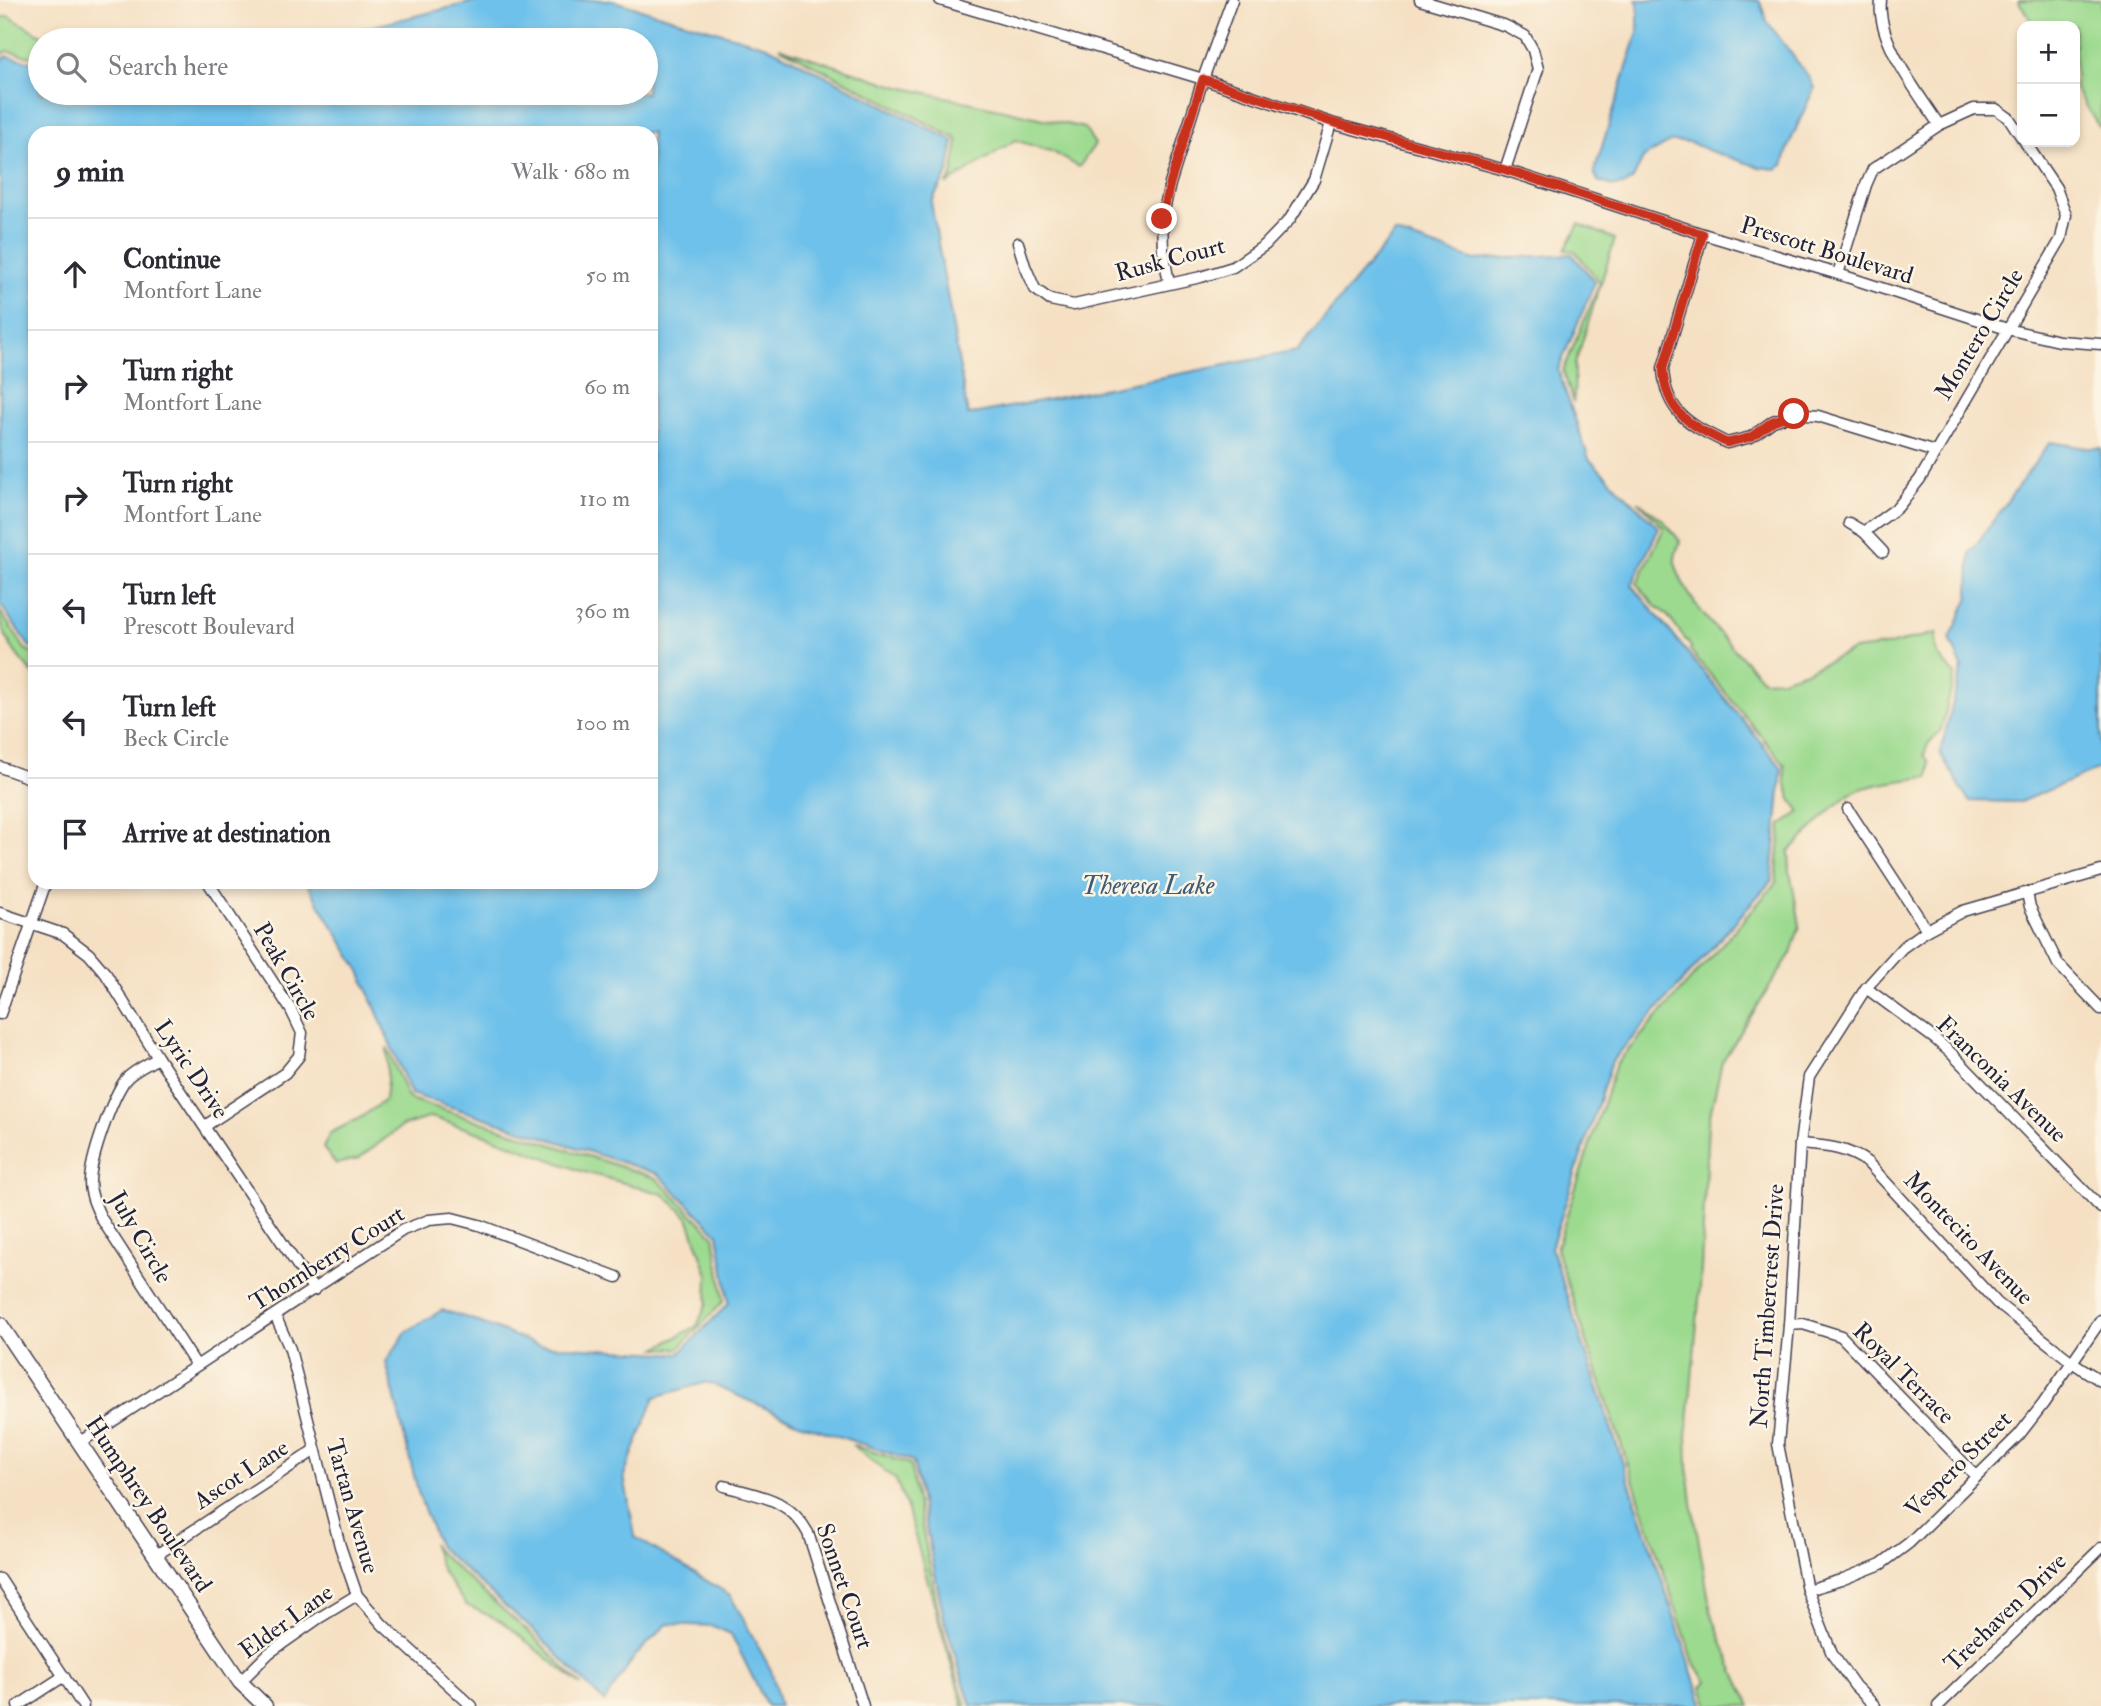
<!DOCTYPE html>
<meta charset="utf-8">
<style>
:root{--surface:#fff;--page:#f7f7f7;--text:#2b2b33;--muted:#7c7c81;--line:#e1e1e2}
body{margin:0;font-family:"IM FELL Double Pica",serif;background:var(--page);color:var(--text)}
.controls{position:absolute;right:21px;top:21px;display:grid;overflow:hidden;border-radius:14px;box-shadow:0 4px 10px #0003}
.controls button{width:63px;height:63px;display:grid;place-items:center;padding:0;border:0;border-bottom:2px solid var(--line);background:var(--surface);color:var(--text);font:35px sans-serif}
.stop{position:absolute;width:21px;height:21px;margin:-16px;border:5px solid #c8321e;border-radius:50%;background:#fff}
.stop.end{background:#c8321e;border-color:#fff;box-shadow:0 2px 7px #0008}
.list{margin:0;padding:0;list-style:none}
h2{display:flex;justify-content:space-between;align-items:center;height:91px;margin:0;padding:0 28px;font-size:30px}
h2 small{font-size:23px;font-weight:400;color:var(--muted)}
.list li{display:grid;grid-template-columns:46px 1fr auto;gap:21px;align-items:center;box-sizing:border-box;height:112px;padding:0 28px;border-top:2px solid var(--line)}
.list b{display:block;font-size:26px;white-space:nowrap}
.list p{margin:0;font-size:23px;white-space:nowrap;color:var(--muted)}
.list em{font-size:23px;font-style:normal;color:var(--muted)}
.icon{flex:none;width:38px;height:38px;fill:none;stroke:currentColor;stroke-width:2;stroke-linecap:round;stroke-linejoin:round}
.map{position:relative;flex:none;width:2101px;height:1706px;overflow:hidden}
.search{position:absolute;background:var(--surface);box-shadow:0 4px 10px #0003;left:28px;top:28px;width:630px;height:77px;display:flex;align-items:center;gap:18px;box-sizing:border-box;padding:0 24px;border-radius:38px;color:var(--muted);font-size:26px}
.panel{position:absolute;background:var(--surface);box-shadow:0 4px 10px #0003;left:28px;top:126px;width:630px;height:763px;border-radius:21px}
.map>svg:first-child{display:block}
.green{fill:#9cda8f;stroke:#5f7e65;stroke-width:2}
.water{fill:#6ec1ea;stroke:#487292;stroke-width:2}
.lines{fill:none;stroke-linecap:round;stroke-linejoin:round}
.minor-casing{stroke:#423e4f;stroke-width:13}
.tertiary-casing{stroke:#423e4f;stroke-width:17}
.minor{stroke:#fff;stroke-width:10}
.tertiary{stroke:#fff;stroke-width:14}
.route{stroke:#c8321e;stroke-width:9}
.labels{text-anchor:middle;stroke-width:5;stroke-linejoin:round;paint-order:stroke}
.street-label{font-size:24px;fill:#22223b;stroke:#fcf5e5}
.water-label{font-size:26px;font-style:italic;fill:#3d5a78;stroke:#fcf5e5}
</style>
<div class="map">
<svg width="2101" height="1706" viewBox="0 0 2101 1706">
<rect width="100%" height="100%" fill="#fcf5e5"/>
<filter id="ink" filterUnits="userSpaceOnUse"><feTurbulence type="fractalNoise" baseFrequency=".0143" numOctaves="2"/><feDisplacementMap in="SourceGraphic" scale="14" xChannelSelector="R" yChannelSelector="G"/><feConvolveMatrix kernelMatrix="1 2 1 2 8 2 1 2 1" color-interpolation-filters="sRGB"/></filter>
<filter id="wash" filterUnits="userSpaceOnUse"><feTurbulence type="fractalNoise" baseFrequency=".00686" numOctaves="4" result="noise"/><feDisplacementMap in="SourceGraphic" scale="28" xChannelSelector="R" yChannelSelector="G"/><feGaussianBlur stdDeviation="1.57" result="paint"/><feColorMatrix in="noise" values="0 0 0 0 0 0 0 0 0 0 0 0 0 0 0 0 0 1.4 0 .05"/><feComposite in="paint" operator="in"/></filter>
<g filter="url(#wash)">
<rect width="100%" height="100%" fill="#f5e0c3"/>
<g class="green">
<path d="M2020,0H2101V126L2099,127L2075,89V26H2035L2019,2Z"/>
<path d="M8,16L50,40H40V59L7,51L0,56V18Z"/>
<path d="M779,47L896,86L1084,128L1095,144L1079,167L1053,152L1015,140L946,185L952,176L958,142L956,138Z"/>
<path d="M1579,224L1615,239L1575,364L1574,403L1563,371L1600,283L1575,251L1565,250Z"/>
<path d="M1638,501L1663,520L1680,541C1678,548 1674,556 1675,562C1685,605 1735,648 1763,680L1781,679L1806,671L1854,650L1885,646L1937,633C1931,654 1942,660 1955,674L1941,730L1928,744L1924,755L1929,762V777C1911,779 1869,784 1854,792C1828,807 1811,833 1789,851L1790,872L1800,925L1791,953L1722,1062L1708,1124L1700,1289L1687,1435L1688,1467L1692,1503L1711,1612L1732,1667L1751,1706H1709L1702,1687L1707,1681L1694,1663L1556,1249L1616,1064L1776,883L1781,825L1800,812L1791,799L1785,782V765L1690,650L1691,647L1666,614L1655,606L1637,584L1664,528Z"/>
<path d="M0,611L25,649L35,654V675C18,659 0,635 0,611Z"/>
<path d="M387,1047L407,1096L410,1099L656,1178L714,1236L724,1301L678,1349L657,1348L697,1326L707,1303L708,1275L688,1217L663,1194L581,1171L483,1134L431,1117L402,1126L358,1159L336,1164L323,1148L330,1133L360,1118L385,1100L387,1081Z"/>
<path d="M852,1445L910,1464L940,1620L966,1706H963L908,1511L896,1480Z"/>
<path d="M432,1543L436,1550L534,1637L582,1686L501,1621L466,1605L442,1571Z"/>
</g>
<g class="water">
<path d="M481,0H610L767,46L954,141L948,173L931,202L968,415L1297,351L1395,233L1475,260L1572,254L1595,282L1558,370L1589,459L1659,528L1632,585L1782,768L1772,880L1612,1061L1551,1248L1704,1706H971L944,1619L913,1461L799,1423L707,1382L655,1397L624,1476L635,1537L730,1595L771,1670L780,1706H767L731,1634L713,1626L667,1624L635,1656L604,1702L536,1633L439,1547L419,1496L386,1362L406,1332L442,1310L471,1319L537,1345L679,1354L729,1303L718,1234L658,1174L411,1094L360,971L306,882H651V133H35V649L29,646L0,604V62L7,56L40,64V93H646V40H317Z"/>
<path d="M1636,0H1759L1767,21L1808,76L1814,88L1791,140L1783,165L1776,169L1759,167L1710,151L1689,142H1670L1643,158L1633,179L1625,185L1613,186L1598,181L1594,172L1638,32V3Z"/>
<path d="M2050,442L2087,448H2101V768L2020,802L1969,801L1940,753L1962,667L1950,639L1969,597L1970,553Z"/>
</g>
</g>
<g filter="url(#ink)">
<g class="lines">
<defs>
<g id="minor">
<path d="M940,0L1203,79L1331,123L1505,170L1703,234L1838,274L2007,329L2059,341L2101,344"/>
<path d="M1420,0L1506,26L1525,36L1533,50L1538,69L1505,170"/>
<path d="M1881,0C1876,41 1918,92 1939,125"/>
<path d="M1703,234L1663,368C1665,413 1690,425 1727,443L1751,437L1773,421L1794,414L1818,416L1935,452"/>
<path d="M1018,243L1025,266L1035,289L1050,300L1074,305L1201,277L1233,267L1265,245L1290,219L1314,180L1331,123"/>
<path d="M1838,274L1866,185L1873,169L1939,125L1974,109H1996L2009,118L2022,138"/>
<path d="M1169,283L1163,250L1162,219L1170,184L1203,79L1232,0"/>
<path d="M1849,523L1864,532L1883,552"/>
<path d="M1864,532L1898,507L1920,479L2061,239L2066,215L2056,188L2025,142"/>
<path d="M0,767L35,780"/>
<path d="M1848,809L1927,930"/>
<path d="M2027,893L2030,907L2058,964L2101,1009"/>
<path d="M0,913L63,934L89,954L106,974L158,1058L314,1290"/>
<path d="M1866,988L1935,1039L1952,1054L2101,1208"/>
<path d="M0,1014L46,882"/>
<path d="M158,1058C148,1064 133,1071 126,1079C112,1097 90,1160 90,1182C90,1195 96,1207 101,1218L196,1365"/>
<path d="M205,1126L285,1073L299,1056L302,1033L291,1010L208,882"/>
<path d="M1800,1144C1825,1146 1847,1147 1868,1163L1997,1303L2072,1362L2101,1381"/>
<path d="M275,1315L290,1349L340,1546L357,1595L383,1625L472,1706"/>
<path d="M1789,1325L1803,1324L1841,1336L1976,1476"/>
<path d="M81,1442L403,1230L429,1220L452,1218L479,1225L617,1277"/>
<path d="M724,1486C759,1496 789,1498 808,1533L863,1706"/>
<path d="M155,1556L315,1450"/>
<path d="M0,1579L83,1706"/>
<path d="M1807,1590L1841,1580L1881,1564L1909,1543L2019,1435L2043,1404L2101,1320"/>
<path d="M240,1682L269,1653L319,1618L357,1595"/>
<path d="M18,1706L64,1676"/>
<path d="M1875,1706L1855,1686L1832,1654L1807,1590L1778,1444L1789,1325L1800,1144L1809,1077L1866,988L1902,948L1927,930L1963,911L2101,871"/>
<path d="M1938,1706L2101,1548"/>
</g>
<path id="tertiary" d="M0,1324L240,1682L265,1706"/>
</defs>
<use href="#minor" class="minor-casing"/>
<use href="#tertiary" class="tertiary-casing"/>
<use href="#minor" class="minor"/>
<use href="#tertiary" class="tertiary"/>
</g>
</g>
<g class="lines" filter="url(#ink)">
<path class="route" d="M1162,219L1170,184L1203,79L1331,122L1506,170L1703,234L1663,368C1665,413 1690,425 1727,443L1751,437L1773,421L1794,414"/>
</g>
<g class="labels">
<g class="street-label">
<text transform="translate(1827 250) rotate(17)" y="8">Prescott Boulevard</text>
<text transform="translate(1170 259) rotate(-15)" y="8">Rusk Court</text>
<text transform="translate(1979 334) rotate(-59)" y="8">Montero Circle</text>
<text transform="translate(287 971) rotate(60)" y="8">Peak Circle</text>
<text transform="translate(192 1069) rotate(56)" y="8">Lyric Drive</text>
<text transform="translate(2002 1079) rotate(44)" y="8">Franconia Avenue</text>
<text transform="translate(141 1237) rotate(60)" y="8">July Circle</text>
<text transform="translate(1969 1238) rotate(46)" y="8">Montecito Avenue</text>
<text transform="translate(327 1258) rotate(-32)" y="8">Thornberry Court</text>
<text transform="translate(1767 1306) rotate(-86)" y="8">North Timbercrest Drive</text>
<text transform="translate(1904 1373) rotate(45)" y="8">Royal Terrace</text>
<text transform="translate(1958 1464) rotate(-45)" y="8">Vespero Street</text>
<text transform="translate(241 1474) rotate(-33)" y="8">Ascot Lane</text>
<text transform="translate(149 1504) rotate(56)" y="8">Humphrey Boulevard</text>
<text transform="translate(353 1506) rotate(74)" y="8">Tartan Avenue</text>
<text transform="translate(845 1586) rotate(71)" y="8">Sonnet Court</text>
<text transform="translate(2005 1612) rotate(-44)" y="8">Treehaven Drive</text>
<text transform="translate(286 1621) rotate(-36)" y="8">Elder Lane</text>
</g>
<g class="water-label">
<text x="1148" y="894">Theresa Lake</text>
</g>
</g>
</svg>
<div class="controls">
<button>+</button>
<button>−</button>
</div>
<div class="stop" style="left:1794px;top:414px"></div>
<div class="stop end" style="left:1162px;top:219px"></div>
<div class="search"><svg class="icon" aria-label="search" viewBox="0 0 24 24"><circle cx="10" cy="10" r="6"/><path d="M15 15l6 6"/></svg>Search here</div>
<section class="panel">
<h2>9 min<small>Walk · 680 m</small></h2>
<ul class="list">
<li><svg class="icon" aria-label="ahead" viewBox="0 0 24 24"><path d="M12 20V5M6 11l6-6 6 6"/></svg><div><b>Continue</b><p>Montfort Lane</p></div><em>50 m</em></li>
<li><svg class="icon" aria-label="right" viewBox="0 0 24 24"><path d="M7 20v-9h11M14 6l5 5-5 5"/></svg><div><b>Turn right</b><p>Montfort Lane</p></div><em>60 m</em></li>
<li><svg class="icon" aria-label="right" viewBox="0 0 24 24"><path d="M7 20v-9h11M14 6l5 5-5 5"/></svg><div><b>Turn right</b><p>Montfort Lane</p></div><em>110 m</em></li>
<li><svg class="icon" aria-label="left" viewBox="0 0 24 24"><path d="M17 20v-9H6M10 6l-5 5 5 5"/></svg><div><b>Turn left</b><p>Prescott Boulevard</p></div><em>360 m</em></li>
<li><svg class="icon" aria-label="left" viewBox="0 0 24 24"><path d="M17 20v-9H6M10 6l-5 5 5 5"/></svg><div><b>Turn left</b><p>Beck Circle</p></div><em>100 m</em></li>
<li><svg class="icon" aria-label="arrive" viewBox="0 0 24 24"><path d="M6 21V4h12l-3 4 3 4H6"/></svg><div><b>Arrive at destination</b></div></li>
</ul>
</section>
</div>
